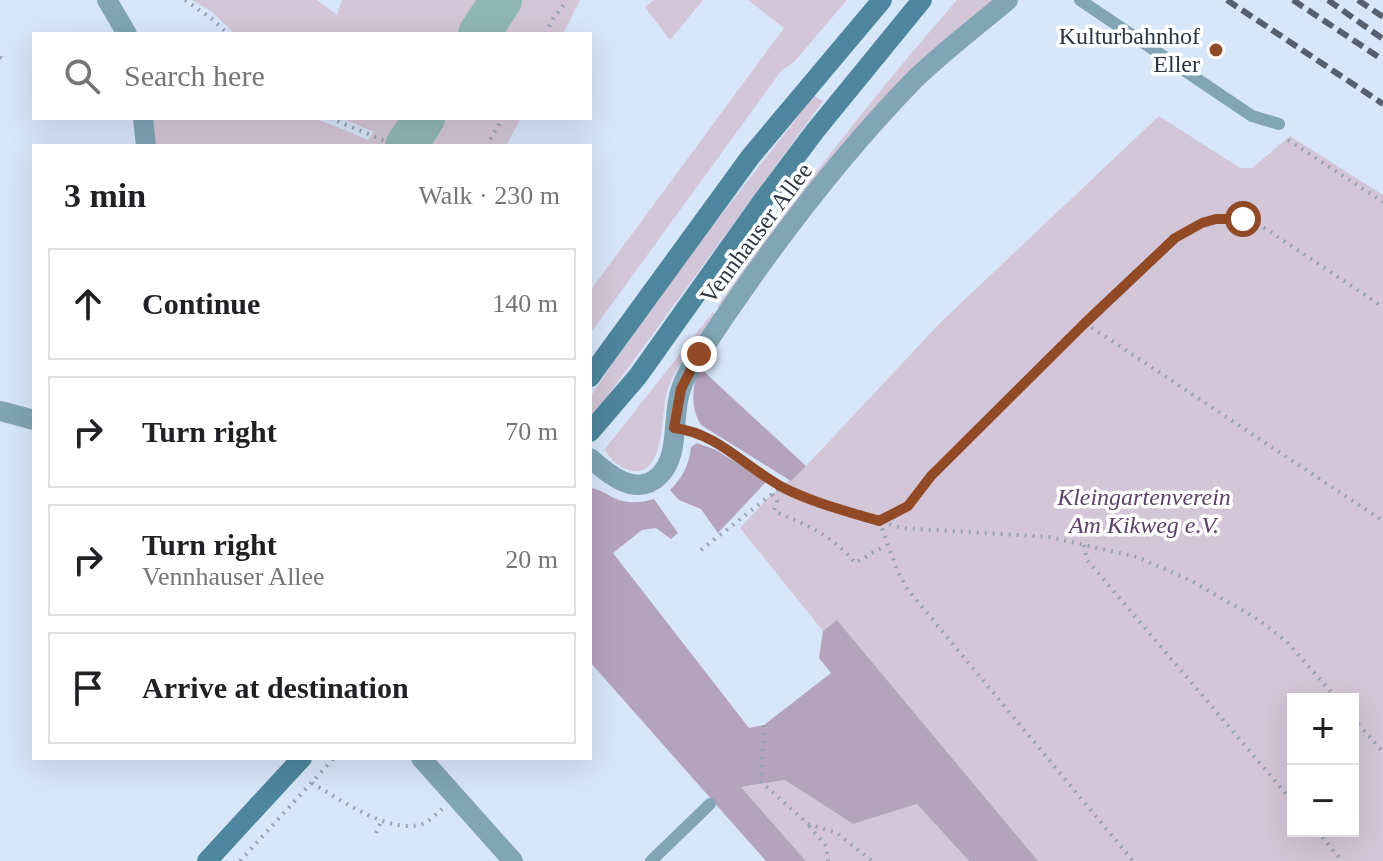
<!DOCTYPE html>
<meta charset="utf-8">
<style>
:root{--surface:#fff;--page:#f2f2f2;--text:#202124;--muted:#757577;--line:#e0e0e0}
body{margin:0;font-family:"Times New Roman",serif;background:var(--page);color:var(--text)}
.controls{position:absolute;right:24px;bottom:24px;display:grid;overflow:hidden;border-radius:0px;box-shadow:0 8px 32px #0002}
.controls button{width:72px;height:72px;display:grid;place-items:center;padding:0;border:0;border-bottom:2px solid var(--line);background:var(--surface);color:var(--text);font:40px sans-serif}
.stop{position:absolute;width:24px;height:24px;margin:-18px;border:6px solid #914a25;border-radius:50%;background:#fff}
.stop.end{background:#914a25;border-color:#fff;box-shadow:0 2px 8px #0008}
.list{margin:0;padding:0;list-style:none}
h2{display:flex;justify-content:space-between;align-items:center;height:104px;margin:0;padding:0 32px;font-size:34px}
h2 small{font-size:26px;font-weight:400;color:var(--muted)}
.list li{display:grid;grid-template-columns:52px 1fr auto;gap:24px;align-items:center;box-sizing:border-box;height:112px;margin:0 16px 16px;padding:0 16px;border:2px solid var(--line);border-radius:0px}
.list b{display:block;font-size:30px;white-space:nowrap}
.list p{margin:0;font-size:26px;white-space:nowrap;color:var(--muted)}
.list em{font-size:26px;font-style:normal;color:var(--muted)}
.icon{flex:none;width:44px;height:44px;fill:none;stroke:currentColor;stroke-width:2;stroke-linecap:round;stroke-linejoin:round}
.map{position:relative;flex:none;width:1383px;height:861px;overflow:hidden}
.search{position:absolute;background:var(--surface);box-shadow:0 8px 32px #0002;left:32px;top:32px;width:560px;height:88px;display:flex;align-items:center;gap:20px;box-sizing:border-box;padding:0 28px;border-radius:0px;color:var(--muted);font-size:30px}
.panel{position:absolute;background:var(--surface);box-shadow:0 8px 32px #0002;left:32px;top:144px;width:560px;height:616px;border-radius:0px}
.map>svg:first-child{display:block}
.green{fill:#d3c6d8;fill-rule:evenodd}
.forest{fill:#b5a3bc}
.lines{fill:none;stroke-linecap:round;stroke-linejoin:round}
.river{stroke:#91b7b7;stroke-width:42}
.path{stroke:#97a3b3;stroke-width:4;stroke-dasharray:2 6;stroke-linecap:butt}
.service{stroke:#81a5b5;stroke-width:12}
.minor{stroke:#81a5b5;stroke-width:20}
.secondary{stroke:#4e869d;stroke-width:20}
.rail{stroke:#555f6d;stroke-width:6;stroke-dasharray:12 6;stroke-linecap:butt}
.route{stroke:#914a25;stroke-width:10}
.poi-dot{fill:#914a25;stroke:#fff;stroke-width:3}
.labels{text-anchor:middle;stroke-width:7;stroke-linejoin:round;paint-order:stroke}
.poi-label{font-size:24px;fill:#2b3440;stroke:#fff;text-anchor:end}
.street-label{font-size:24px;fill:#2b3440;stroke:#fff}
.park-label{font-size:24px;font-style:italic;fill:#5d4168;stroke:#fff}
</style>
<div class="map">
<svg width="1383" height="861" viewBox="0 0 1383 861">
<rect width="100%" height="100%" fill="#d8e6f9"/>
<g class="green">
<path d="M192,0H317L337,15L342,0H580L563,34H235L212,12Z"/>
<path d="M654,0H703L670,40L645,7Z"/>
<path d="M748,0H847L795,61L781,71L590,334V291L784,28Z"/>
<path d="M957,0H998L918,70L720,309L717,307C792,201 871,98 957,0Z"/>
<path d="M814,96L823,101L590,420V397L616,359L696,247Z"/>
<path d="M1159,116L1240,168H1252L1290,136L1383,195V861H1038L838,621L823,631L740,528L767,499L806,466L942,321ZM1293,699H1353V831H1293Z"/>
<path d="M148,118H315L368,140L374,132L341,118H521L506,146H151Z"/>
<path d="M713,312L716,315C700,338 678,362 668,388C660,409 667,475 633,471C621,469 610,460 605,449Z"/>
<path d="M786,780L853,824L917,804L969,861H806L741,787Z"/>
</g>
<g class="forest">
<path d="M699,367L806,466L791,481L701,425C690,407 692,387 699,367Z"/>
<path d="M697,443L716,450L767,481L718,533L701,509L679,500L670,490C683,477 689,465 691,447Z"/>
<path d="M590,488C600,489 606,494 614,498C627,504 641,503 654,499L678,533L671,539L656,528L642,530L613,553L749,728L764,725L831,673L819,658L823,631L837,620L1038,861H969L917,804L853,824L785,780L741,787L806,861H766L590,662Z"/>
</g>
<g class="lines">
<g class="river">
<path d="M479,34L501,0"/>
<path d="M406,146L424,118"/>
</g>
<g class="path">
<path d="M185,0L211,18L228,34"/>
<path d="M546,34L552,20L567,0"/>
<path d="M0,57L4,60"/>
<path d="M330,118L397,146"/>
<path d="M1288,140L1383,202"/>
<path d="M486,146L503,118"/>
<path d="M1085,323L1383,521"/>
<path d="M696,432L781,487L810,500L902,528L1050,537L1137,557L1192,581L1259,620L1287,642L1337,699"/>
<path d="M772,494L777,501L774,511C806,525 833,535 855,563L886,545"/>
<path d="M881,520L908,506L931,476L1085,323L1175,238L1202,223L1216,219H1243L1260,225L1383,307"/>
<path d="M879,521L898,572L908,590L1133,861"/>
<path d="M1084,545L1087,560L1293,802"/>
<path d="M701,550L781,487"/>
<path d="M1353,718L1383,752"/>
<path d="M764,725L761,782L808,824L837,833L872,861"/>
<path d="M312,783C339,799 390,835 422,824C429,822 436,814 442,809"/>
<path d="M809,826L826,846L828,861"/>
<path d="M1317,831L1342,861"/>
<path d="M376,833L381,822"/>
<path d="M240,861L334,758"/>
</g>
<g class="service">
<path d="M1080,0L1252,116L1279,124"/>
<path d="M651,861L710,804"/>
</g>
<g class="minor">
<path d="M107,0L127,34"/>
<path d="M143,118L146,146"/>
<path d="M0,411L34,420"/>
<path d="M590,458C608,474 636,498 659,476C681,455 671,416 681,389C685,376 693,363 701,352C764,256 835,161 915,79C944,51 977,26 1008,0"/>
<path d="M421,758L513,861"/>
</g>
<g class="secondary">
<path d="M590,377L751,156L882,0"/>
<path d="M590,432L638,376L761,203L815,131L922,0"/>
<path d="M207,861L302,758"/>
</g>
<g class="rail">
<path d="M1227,0L1383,104"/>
<path d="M1293,0L1383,60"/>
<path d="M1328,0L1383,39"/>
<path d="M1358,0L1383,17"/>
</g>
</g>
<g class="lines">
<path class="route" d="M699,354L681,389L674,428C718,433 746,468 784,488C814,503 846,511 879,521L908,506L931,476L1085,323L1175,238L1202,223L1216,219H1243"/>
</g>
<circle class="poi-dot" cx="1216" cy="50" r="8"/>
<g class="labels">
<g class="poi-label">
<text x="1200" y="44">Kulturbahnhof<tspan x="1200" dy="28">Eller</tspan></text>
</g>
<g class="street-label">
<text transform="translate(756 233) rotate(-53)" y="8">Vennhauser Allee</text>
</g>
<g class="park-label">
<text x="1144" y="505">Kleingartenverein<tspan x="1144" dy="28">Am Kikweg e.V.</tspan></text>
</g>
</g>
</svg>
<div class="controls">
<button>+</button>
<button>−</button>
</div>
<div class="stop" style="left:1243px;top:219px"></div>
<div class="stop end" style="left:699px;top:354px"></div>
<div class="search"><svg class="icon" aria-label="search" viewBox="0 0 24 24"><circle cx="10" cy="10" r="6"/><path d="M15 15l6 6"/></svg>Search here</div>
<section class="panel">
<h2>3 min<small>Walk · 230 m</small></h2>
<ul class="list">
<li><svg class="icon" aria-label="ahead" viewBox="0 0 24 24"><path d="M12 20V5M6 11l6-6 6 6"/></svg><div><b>Continue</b></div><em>140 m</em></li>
<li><svg class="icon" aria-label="right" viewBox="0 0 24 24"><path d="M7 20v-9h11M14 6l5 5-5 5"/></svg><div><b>Turn right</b></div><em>70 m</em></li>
<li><svg class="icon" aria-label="right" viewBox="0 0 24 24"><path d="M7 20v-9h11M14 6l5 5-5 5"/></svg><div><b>Turn right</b><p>Vennhauser Allee</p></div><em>20 m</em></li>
<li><svg class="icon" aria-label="arrive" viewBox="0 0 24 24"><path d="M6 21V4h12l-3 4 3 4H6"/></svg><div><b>Arrive at destination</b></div></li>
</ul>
</section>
</div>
